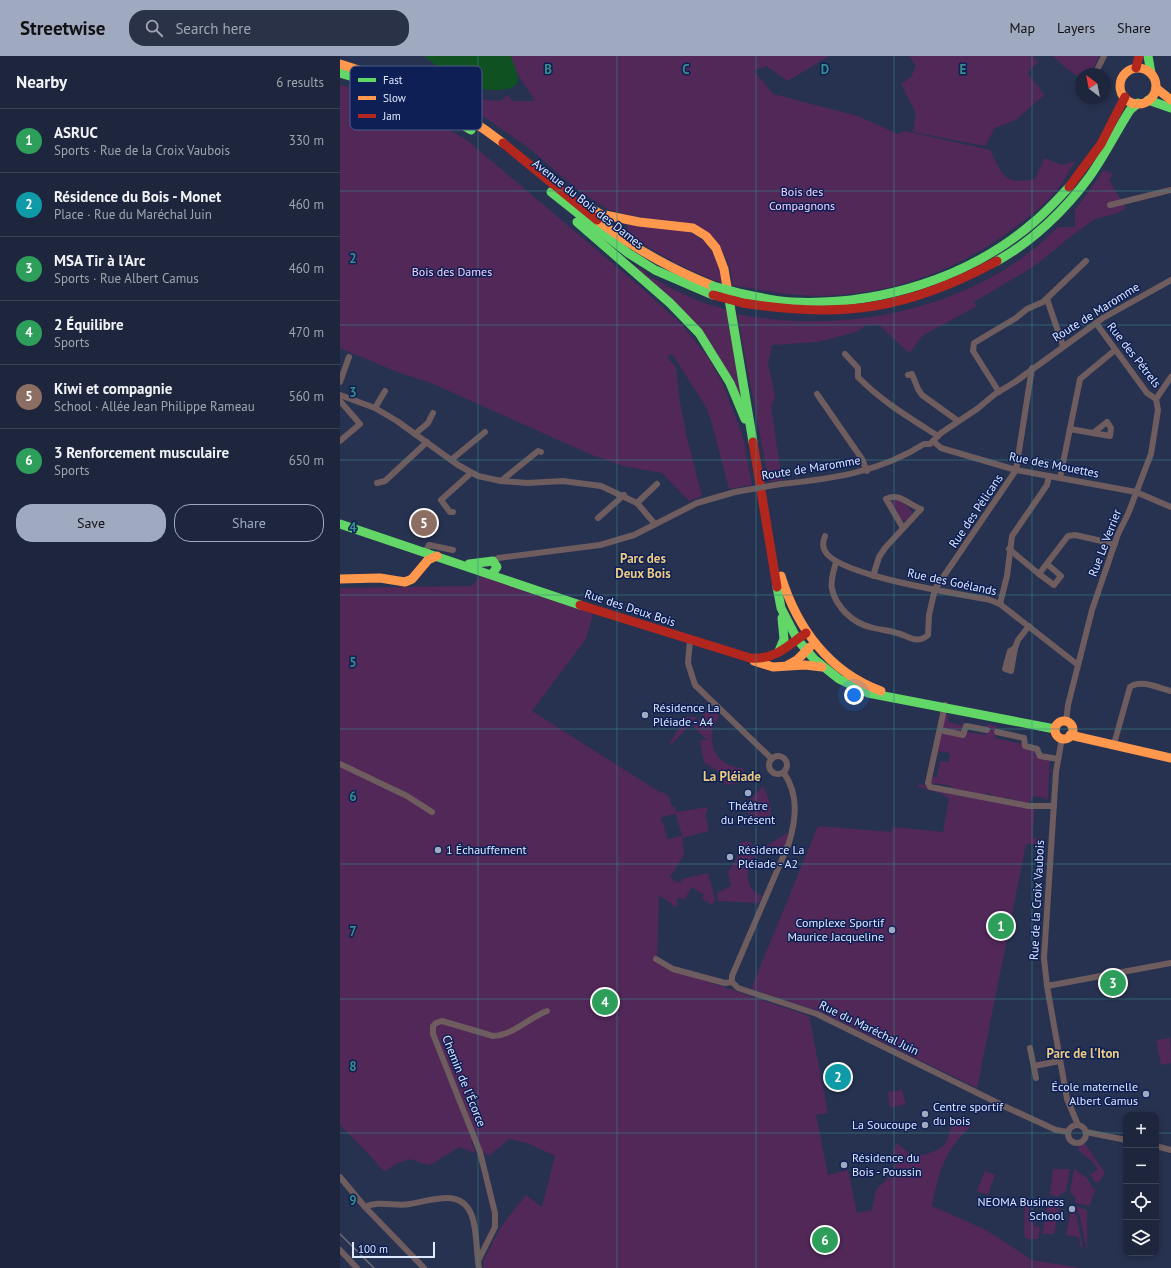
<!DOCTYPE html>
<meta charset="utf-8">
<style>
:root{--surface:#1d263c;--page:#2a3247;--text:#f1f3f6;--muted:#a0a5af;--line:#3b4356;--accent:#9fa9c0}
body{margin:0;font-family:"PT Sans",sans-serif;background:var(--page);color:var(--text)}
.controls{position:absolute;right:12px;bottom:12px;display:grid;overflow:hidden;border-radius:8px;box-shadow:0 2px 6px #0003}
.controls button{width:36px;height:36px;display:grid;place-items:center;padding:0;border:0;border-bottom:1px solid var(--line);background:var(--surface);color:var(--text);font:20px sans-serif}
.compass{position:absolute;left:735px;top:12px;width:36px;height:36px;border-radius:50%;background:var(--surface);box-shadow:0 2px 6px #0003;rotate:328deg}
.scale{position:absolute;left:12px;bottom:10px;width:83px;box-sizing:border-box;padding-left:4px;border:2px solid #dfe9fd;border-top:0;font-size:11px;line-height:14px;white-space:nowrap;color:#dfe9fd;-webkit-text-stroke:3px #0d1f55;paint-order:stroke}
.you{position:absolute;left:514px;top:639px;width:14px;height:14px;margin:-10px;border:3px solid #fff;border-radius:50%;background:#1a73e8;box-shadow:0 0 0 6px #1a73e833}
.badge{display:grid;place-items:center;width:26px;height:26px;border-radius:50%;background:var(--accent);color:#fff;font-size:13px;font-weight:700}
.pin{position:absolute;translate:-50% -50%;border:2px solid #fff;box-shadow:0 1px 4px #0006}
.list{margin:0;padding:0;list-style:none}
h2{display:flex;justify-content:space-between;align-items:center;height:52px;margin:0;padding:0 16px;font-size:17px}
h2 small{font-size:13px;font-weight:400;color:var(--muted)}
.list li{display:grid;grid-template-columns:26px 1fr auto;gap:12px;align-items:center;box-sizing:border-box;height:64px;padding:0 16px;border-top:1px solid var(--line)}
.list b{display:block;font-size:15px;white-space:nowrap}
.list p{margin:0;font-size:13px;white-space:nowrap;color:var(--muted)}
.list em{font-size:13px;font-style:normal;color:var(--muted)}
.actions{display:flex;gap:8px;padding:12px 16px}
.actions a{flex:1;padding:9px 0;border:1px solid var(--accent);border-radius:16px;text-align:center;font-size:14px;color:var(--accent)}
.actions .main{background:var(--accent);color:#111}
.icon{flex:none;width:22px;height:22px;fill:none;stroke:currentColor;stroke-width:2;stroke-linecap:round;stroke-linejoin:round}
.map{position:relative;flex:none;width:831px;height:1212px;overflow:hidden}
header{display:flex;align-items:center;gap:24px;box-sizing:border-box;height:56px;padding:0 20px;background:var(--accent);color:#111}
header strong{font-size:19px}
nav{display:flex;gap:22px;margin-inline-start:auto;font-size:14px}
.search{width:280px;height:36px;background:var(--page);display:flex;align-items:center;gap:10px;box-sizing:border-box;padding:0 14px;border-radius:16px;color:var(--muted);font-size:15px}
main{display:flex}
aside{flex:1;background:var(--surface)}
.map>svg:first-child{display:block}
.green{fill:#512858;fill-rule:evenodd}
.water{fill:#0f5120}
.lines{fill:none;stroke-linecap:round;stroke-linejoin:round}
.street{stroke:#6e5c5e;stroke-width:6}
.fast{stroke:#63d668;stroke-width:9}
.slow{stroke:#ff974d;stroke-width:9}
.jam{stroke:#b3261e;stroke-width:9}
.rail{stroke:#736b73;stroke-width:1.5}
.street-bridge{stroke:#6e5c5e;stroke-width:6}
.fast-bridge{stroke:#63d668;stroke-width:9}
.jam-bridge{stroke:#b3261e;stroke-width:9}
.grid{fill:none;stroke:#398d8b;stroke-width:1;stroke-opacity:0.55}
.poi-dot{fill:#9fa9c0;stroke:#0d1f55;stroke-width:1.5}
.labels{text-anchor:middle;stroke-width:3;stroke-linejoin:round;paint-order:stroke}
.park-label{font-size:12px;fill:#f9d2f9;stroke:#0d1f55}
.street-label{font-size:12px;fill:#dfe9fd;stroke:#0d1f55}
.poi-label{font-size:12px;fill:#dfe9fd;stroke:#0d1f55;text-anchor:start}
.neighbourhood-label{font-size:13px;font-weight:bold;fill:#ecca80;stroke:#0d1f55}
.key{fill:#0d1f55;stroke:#4c5c87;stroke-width:1}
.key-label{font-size:11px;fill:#dfe9fd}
.grid-label{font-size:13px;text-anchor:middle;font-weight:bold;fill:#398d8b;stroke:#0d1f55;stroke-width:3;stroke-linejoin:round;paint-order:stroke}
</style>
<header>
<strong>Streetwise</strong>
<div class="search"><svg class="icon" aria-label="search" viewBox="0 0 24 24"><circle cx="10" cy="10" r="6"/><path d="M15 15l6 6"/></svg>Search here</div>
<nav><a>Map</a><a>Layers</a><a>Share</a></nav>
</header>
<main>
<aside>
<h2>Nearby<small>6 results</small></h2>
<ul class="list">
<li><span class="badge" style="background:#2e9e5b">1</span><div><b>ASRUC</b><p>Sports · Rue de la Croix Vaubois</p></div><em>330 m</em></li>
<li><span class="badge" style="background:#0f9aa8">2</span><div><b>Résidence du Bois - Monet</b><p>Place · Rue du Maréchal Juin</p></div><em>460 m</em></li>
<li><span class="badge" style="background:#2e9e5b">3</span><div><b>MSA Tir à l'Arc</b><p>Sports · Rue Albert Camus</p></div><em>460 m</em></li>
<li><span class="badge" style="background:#2e9e5b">4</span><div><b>2 Équilibre</b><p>Sports</p></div><em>470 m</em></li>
<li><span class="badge" style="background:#8d6e63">5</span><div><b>Kiwi et compagnie</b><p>School · Allée Jean Philippe Rameau</p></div><em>560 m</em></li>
<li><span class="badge" style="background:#2e9e5b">6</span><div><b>3 Renforcement musculaire</b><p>Sports</p></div><em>650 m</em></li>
</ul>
<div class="actions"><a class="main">Save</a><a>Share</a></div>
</aside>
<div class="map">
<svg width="831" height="1212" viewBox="0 0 831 1212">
<rect width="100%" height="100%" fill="#273250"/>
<g class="green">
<path d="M158,0H489L448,25L426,10L414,15L433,38L518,60L558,78L565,75L650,94C663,120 664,129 695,123L704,102L721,109L735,105C729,115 724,125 717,134C706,148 689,161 674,172C617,215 551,239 479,240C450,240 420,234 392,229C393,211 381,191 370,178L269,154L238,134L190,93L140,58L119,47V42L160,45L168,39L172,45H195L175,14Z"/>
<path d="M569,0H693L698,6L688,17L704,39L676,64L655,72L645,90L573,76L576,57L561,28L571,21L576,10Z"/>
<path d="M713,0H759L752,16L737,20L727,13Z"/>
<path d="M0,29L33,37L75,54L128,85L304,234L342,269L368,301L383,328L403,381L412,429L389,433L371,364L365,349L332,298L327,301L336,311L339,342L347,382L362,440L349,445L322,417L284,410L252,399L91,327L57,316L0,292Z"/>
<path d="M764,114L773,118L769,124L786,152L778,157L755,163L730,181L696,209L634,246L637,250L582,280L571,295L568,296L539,269H527L516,276L478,286L432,289L428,307L435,342L431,351L442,424L429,426L397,258C508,280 637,253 718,171H735V154Z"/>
<path d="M287,167L346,174L369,188L385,228C349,216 317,198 286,176Z"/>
<path d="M292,208L305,215L307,219L333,233L361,246L388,254L405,355L384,311Z"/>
<path d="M557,443C563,447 572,451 572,459L565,465L561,464L551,448V446Z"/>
<path d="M142,518L253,558L246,583L192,655L321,737L323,736L329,741L332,751H335L336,756L367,751L368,756L365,757L369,775L342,782L344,799L330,821L334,824V827L336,825L340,827L342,823L368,817L375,844L372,849L362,843L364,839L352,831L344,844L339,841L336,845L338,847L336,851L319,839L317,902L349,919L469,960L488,1057L476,1059L488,1119L508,1114L517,1157L532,1154L536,1134L556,1114L552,1102L556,1087L570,1098L583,1099L598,1094L606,1087L612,1070L622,1060L632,1069C605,1094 599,1114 592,1150L646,1174L692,1204L741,1212H144L143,1206L160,1172L186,1139L202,1151L215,1100L187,1087L169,1083L149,1100L143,1096L134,1082L131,1084L136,1097L119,1091L94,1107L88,1109L70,1103L56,1108L44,1116L33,1103L0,1069V532L132,530ZM336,758L342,780L327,783L323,766L321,767V761Z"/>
<path d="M370,652L379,660C363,683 374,711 403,712L405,720L399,727L385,729L383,719L364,706L360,685L368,683L365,682L353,670Z"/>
<path d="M603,658L609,660L608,666L621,669L622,662L623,663L621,673L626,676L645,679L648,668L657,670L655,682L683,688L710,702L709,714L714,715L709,716L708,744L706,742L693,740L689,748L664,741V743L653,741V739L646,737L645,739L611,732V730L594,727V729L591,728V721H597L600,705L609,706L610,697L595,695Z"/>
<path d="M346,661H357L331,689L329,688Z"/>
<path d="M579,728L695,750L693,782L703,783L702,789L686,788L637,1032L479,955L411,933L478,770L551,776L553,771L603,776L609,743L603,738L578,731Z"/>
<path d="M423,730C429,742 433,754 429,767L409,759V754L406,748Z"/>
<path d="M447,777L450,779L443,795H424L422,793Z"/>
<path d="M408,785L412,788L418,797C405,810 402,831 422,840L419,847L378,845L377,837L391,830L388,816L401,795L399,787Z"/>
<path d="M830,982L831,1007L821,1009L816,984Z"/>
<path d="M562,1034L566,1048L550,1052L548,1036Z"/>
<path d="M745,1088L765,1117L759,1126L756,1127L750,1119L758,1113L751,1104L739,1095V1089Z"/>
<path d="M713,1113H730L726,1135L717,1141L710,1138Z"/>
<path d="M734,1113L747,1122L753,1133H756L749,1150L736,1147L735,1141L730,1136Z"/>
<path d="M645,1115L655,1119L648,1139L637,1135Z"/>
<path d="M709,1142L716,1144L719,1153L714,1178H702Z"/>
<path d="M685,1144L694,1163L693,1169L700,1171L698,1183H687L684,1180Z"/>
<path d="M735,1150L747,1154V1194L739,1157L734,1152Z"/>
<path d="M731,1154L736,1158L743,1192L740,1190L739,1181L726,1179Z"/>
</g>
<path class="water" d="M84,0H171C173,7 178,17 178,24C178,29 172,32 167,33C131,38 111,21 84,0Z"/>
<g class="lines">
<g class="street">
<path d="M755,18L764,0"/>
<path d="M770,149L831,134"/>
<path d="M707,243L723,290"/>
<path d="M756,267L807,337L816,343"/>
<path d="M505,298L518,312V321C541,345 570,362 598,380"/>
<path d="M568,319L572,318L578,333L582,339L618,365"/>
<path d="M0,326L9,301"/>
<path d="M659,336L633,295L634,287L676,262L687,253L703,246L746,205"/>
<path d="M477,338L522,403L527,415"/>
<path d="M0,339L35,352L57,365L118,409L138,420L161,425L187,427L223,425L261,430L297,447L315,468"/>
<path d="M0,345L20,368L0,385"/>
<path d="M35,352L45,335"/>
<path d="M730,373L770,380L771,372L767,366L753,377"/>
<path d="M75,378L88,367L93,357"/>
<path d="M593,385L601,392L676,414L796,436L831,451"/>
<path d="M111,404L145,376"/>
<path d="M720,422L740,323L775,294"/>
<path d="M161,425L198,395L201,396"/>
<path d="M37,427L45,425L87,386"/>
<path d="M441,428C492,423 540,416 584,388H590L601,377L637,353L655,338L675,326L763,262L831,224"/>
<path d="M297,447L317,428"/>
<path d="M113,456H110L101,444L131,417"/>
<path d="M258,462L284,439"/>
<path d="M485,480C483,485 482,490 485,495C497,520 621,538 650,544L660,548L738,609"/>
<path d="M669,493L699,518L728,480L735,479L775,488"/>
<path d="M85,496L89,489L113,494"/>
<path d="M153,505L158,502L260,489L294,479L357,447L395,436"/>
<path d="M496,506C494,514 490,525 492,533C496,551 513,567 530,571C539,574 548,574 557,577C569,580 576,589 588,579L589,559L595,533L676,414L692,312"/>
<path d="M699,518L714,529L721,520L707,508"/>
<path d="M533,520L539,501L545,492L581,453C567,448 559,436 546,443L563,472"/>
<path d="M660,548L667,520L672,480L707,429L709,420"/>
<path d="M350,584L348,607L355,629L432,703"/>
<path d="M675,592L671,615L665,613L670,595Z"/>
<path d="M675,592L678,584L689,570"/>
<path d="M605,649L588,727L590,731L689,750H714"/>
<path d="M726,666L728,649L752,554L778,478L788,458L811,398L818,354L816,343L831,321"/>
<path d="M600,674L623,679L626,670L647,674"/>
<path d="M657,676L684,682L685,690L697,693L700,700L718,703"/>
<path d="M722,682L716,716L704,902L707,930L727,1043L738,1069"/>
<path d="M774,688L790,631C800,623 819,632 831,635"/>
<circle cx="438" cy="709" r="9"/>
<path d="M0,708L67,740L92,756"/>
<path d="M316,903L333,913L385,927L392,926"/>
<path d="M392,926L398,932L477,958L668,1052L716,1074L728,1076"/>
<path d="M392,926V920L449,787C456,763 459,739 444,717"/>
<path d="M707,930L831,907"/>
<path d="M690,992L696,1022"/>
<path d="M694,1010L720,1005"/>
<circle cx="737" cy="1078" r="9"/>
<path d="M746,1076L786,1084"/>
<path d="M816,1090L831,1094"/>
<path d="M0,1121L25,1151L84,1212"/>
<path d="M25,1151C39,1144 56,1151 70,1148C82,1146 94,1142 107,1142C142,1142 134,1189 139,1212"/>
<path d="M0,1194L17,1212"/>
<path d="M138,1205L155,1171V1157L140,1096L93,978V970L96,967L102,965L153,980C174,979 188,962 207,955"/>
</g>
<g class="fast">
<path d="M808,0L811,17"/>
<path d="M0,17C47,30 90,48 131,74"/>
<path d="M808,44L831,52"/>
<path d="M211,136L288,197L315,214L373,239"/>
<path d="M237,166L330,247L359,277L390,327L405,363"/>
<path d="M657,205C693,185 726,153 750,120C765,99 776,76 790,54L798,47"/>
<path d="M388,237L413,386"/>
<path d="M403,238C419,241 435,245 451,246C538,250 628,223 694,166C707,155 718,143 729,131"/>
<path d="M0,468L240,549"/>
<path d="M129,508L153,505L157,511L152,518"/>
<path d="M437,531L441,552L457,583L474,603L499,623L528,637L715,673"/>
<path d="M439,595L444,583L442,562"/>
</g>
<g class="slow">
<path d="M0,8C64,28 110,46 163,87"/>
<circle cx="798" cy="30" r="18"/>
<path d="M816,32L831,44"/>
<path d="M251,152L260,158L299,166L353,172L366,180L376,192L384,213L388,237"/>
<path d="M257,164C293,192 331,213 373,230"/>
<path d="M441,520C457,572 489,616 541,635"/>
<path d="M0,523L40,522L65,526L72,523L88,504L97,500"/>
<path d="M414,605L433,611L465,609L482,611"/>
<path d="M448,609L457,604L470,591"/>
<circle cx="724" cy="674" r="9"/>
<path d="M730,679L831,702"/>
</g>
<g class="jam">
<path d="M796,12L799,0"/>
<path d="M163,87L257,164"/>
<path d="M729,131L761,88L785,41"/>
<path d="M403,247C502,263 569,253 657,205"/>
<path d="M413,386L437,531"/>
<path d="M240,549L410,602C435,604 446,591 466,577"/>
</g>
<path class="rail" d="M0,1178L34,1212"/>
<path class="street-bridge" d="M395,436L441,428"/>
<path class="fast-bridge" d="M373,230L403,238"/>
<path class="jam-bridge" d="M373,239L403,247"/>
</g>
<path class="grid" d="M138,0V1212M277,0V1212M416,0V1212M554,0V1212M692,0V1212M0,135H831M0,269H831M0,404H831M0,539H831M0,673H831M0,808H831M0,943H831M0,1077H786M816,1077H831"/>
<g class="poi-dot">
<circle cx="305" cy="659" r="4"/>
<circle cx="408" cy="737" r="4"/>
<circle cx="98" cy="794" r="4"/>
<circle cx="390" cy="801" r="4"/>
<circle cx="552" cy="874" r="4"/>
<circle cx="806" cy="1038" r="4"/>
<circle cx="585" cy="1058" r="4"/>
<circle cx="585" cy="1069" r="4"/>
<circle cx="504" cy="1109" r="4"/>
<circle cx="732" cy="1153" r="4"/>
</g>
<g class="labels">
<g class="park-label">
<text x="462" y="140">Bois des<tspan x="462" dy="14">Compagnons</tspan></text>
<text x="112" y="220">Bois des Dames</text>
</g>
<g class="street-label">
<text transform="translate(248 148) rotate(38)" y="4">Avenue du Bois des Dames</text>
<text transform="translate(756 256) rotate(-32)" y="4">Route de Maromme</text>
<text transform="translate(794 299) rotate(52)" y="4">Rue des Pétrels</text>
<text transform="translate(714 409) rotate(11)" y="4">Rue des Mouettes</text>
<text transform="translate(471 412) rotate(-9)" y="4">Route de Maromme</text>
<text transform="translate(636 455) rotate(-56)" y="4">Rue des Pélicans</text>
<text transform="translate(765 487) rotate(-69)" y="4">Rue Le Verrier</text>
<text transform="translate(612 526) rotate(12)" y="4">Rue des Goélands</text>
<text transform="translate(290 552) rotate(18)" y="4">Rue des Deux Bois</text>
<text transform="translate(697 844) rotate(-87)" y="4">Rue de la Croix Vaubois</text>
<text transform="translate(529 972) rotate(26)" y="4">Rue du Maréchal Juin</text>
<text transform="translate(124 1025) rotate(68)" y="4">Chemin de l'Écorce</text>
</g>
<g class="poi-label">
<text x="313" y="656">Résidence La<tspan x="313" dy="14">Pléiade - A4</tspan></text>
<text x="408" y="754" text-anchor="middle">Théâtre<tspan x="408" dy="14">du Présent</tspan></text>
<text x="106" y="798">1 Échauffement</text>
<text x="398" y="798">Résidence La<tspan x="398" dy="14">Pléiade - A2</tspan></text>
<text x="544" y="871" text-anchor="end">Complexe Sportif<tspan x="544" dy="14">Maurice Jacqueline</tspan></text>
<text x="798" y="1035" text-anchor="end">École maternelle<tspan x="798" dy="14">Albert Camus</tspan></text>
<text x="593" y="1055">Centre sportif<tspan x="593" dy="14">du bois</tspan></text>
<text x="577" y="1073" text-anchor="end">La Soucoupe</text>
<text x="512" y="1106">Résidence du<tspan x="512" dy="14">Bois - Poussin</tspan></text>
<text x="724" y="1150" text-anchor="end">NEOMA Business<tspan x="724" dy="14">School</tspan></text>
</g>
<g class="neighbourhood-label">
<text x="303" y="507">Parc des<tspan x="303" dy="15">Deux Bois</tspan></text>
<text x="392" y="725">La Pléiade</text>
<text x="743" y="1002">Parc de l'Iton</text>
</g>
</g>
<rect x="10" y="10" width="132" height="64" rx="6" class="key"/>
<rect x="18" y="22" width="18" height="4" fill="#63d668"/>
<rect x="18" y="40" width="18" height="4" fill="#ff974d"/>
<rect x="18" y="58" width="18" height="4" fill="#b3261e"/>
<g class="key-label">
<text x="43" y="28">Fast</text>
<text x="43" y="46">Slow</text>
<text x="43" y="64">Jam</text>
</g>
<g class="grid-label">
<text x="208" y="18">B</text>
<text x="346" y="18">C</text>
<text x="485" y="18">D</text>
<text x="623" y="18">E</text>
<text x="13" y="207">2</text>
<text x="13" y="341">3</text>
<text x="13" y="476">4</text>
<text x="13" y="611">5</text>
<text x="13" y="745">6</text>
<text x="13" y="880">7</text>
<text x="13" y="1015">8</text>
<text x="13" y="1149">9</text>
</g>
</svg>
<div class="controls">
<button>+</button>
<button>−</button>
<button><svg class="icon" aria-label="locate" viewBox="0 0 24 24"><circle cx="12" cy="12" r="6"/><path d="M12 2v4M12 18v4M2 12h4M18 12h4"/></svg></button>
<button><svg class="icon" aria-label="layers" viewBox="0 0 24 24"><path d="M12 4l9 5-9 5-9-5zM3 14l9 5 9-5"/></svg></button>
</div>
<svg class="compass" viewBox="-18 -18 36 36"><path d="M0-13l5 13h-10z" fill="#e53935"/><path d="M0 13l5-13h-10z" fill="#a0a5af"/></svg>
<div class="scale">100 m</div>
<div class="you"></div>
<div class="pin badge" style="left:661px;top:870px;background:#2e9e5b">1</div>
<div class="pin badge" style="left:498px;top:1021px;background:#0f9aa8">2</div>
<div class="pin badge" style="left:773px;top:927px;background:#2e9e5b">3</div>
<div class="pin badge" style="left:265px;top:946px;background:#2e9e5b">4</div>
<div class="pin badge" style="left:84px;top:467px;background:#8d6e63">5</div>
<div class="pin badge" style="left:485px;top:1184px;background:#2e9e5b">6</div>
</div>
</main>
